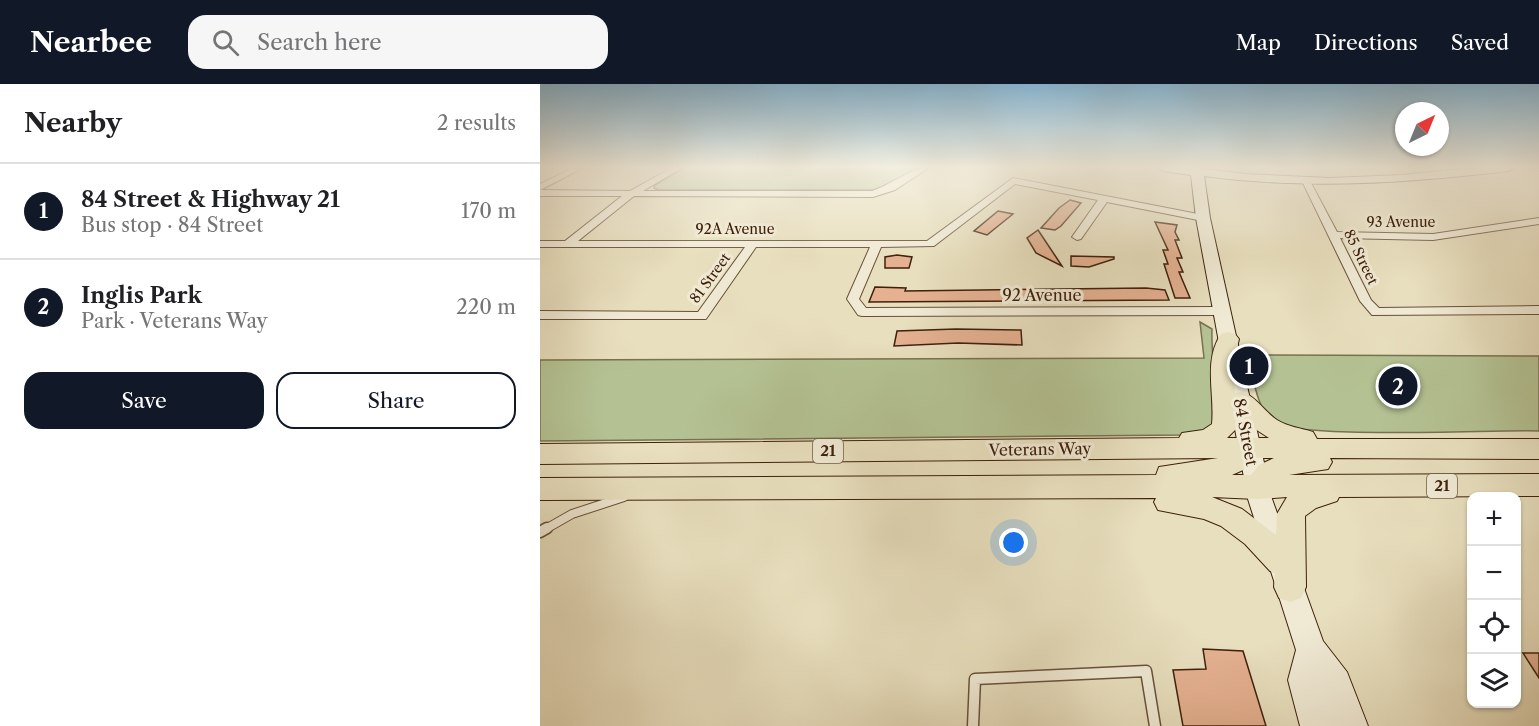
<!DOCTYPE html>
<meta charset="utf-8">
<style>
:root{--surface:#fff;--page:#f6f6f6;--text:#202124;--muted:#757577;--line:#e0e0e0;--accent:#111827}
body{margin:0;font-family:"Libre Caslon Text",serif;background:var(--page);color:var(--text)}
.controls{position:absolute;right:18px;bottom:18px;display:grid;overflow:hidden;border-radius:12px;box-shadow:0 2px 4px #0004}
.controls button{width:54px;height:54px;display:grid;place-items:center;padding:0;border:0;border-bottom:2px solid var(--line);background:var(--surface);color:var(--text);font:30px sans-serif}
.compass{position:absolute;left:855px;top:18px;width:54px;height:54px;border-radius:50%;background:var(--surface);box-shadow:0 2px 4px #0004;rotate:43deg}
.you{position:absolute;left:474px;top:459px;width:21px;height:21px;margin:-15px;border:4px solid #fff;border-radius:50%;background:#1a73e8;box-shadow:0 0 0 9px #1a73e833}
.badge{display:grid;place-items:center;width:39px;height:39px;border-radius:50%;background:var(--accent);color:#fff;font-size:20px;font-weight:700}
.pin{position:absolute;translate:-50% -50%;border:3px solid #fff;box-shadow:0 2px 6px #0006}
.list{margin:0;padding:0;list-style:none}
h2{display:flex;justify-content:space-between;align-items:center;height:78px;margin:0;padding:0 24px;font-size:26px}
h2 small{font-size:20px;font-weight:400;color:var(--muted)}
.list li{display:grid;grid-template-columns:39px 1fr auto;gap:18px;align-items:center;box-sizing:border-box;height:96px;padding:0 24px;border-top:2px solid var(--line)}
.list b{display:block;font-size:22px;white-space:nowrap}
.list p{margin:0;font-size:20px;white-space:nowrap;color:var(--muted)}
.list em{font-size:20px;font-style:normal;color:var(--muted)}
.actions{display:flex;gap:12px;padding:18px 24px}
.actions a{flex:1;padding:14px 0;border:2px solid var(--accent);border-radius:18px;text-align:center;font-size:21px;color:var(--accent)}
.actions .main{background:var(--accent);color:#fff}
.icon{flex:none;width:33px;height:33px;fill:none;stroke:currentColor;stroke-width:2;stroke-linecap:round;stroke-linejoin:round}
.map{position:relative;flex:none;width:999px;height:642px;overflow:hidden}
header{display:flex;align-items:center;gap:36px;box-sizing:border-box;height:84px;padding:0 30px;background:var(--accent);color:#fff}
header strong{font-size:28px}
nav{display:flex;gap:33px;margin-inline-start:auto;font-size:21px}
.search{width:420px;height:54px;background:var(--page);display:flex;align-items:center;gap:15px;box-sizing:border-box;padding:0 21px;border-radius:18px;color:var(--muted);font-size:22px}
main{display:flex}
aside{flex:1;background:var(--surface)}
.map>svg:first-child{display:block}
.green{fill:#b4c293;stroke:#79714f;stroke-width:1.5}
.building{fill:#e5b191;stroke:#3e200b;stroke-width:1.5}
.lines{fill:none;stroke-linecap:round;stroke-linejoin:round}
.lane-far1-casing{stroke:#685038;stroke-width:10}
.lane-casing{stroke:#685038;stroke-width:13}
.street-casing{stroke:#685038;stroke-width:2}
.secondary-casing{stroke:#3e200b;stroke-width:2}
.primary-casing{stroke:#3e200b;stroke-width:2}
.lane-far1{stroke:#f0ead5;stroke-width:8}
.lane{stroke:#f0ead5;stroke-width:10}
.street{fill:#f0ead5;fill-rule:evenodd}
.secondary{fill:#f0ead5;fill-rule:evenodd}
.primary{fill:#e8dfbe;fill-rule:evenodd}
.labels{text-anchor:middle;stroke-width:6;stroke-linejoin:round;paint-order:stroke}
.far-street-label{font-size:14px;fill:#3e200b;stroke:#f0ead5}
.shield{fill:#f0ead5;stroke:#735d48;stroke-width:1.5}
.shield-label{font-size:15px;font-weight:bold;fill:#3e200b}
.street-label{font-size:16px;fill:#3e200b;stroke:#f0ead5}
</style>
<header>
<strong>Nearbee</strong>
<div class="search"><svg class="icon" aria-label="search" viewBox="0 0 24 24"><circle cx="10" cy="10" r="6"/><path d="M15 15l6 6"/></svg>Search here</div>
<nav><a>Map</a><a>Directions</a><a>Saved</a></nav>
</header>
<main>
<aside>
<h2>Nearby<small>2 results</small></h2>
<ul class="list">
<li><span class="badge">1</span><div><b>84 Street &amp; Highway 21</b><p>Bus stop · 84 Street</p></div><em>170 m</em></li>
<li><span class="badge">2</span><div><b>Inglis Park</b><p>Park · Veterans Way</p></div><em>220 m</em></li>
</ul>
<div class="actions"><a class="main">Save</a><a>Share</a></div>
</aside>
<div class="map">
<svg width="999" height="642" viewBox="0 0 999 642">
<rect width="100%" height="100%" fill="#e8dfbe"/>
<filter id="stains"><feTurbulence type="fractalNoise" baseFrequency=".00333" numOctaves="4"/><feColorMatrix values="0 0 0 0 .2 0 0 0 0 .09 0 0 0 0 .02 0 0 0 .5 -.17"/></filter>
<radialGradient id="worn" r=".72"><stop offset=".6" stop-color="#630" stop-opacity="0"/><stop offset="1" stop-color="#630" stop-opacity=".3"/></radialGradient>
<g class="green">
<path d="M146,83H378L347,102L333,106H118L114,104L115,101Z"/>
<path d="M660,238L672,245C671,277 677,308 679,340L667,349L645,351L0,357V276L664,274Z"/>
<path d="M707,271L999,272V347C959,345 748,357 730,336C716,320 713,291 707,271Z"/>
</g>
<g class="building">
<path d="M530,116L541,119L521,142L515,146L501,144L519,124Z"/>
<path d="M458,127L473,130L447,151L434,147Z"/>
<path d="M615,138L637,141L635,148L639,156H635L642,174H637L643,188H639L650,214H635L624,180H628L623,166H628Z"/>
<path d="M498,146L522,182L496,169L487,154Z"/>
<path d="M357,171L372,173L369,184H345V173Z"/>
<path d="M531,172L574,173V175L549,183L531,182Z"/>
<path d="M335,203L366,204L365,207L606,204L625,206L629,216L329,218Z"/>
<path d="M416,245L481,246L482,261L418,259L354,262L357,247Z"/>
<path d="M663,565L703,567L726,642H643L633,586L666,585Z"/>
<path d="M983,569H999V594Z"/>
</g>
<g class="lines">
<defs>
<path id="lane-far1" d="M4,446L32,430L84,413"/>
<g id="lane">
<path d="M0,448L7,444"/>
<path d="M433,642L435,595L606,587L615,642"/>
</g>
<g id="street">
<path d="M35,83H45L0,106V100Z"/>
<path d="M133,83H143L103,107H332C351,101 374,82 390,83L355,106L333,113L94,112L38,157H387L473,94L663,131L668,134L663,137L567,118L541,155L537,156L532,153L558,116L475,100L394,162L341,163L319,215L326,224L682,223L688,227L682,231L322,232L318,231L307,215L330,163H216L166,235H0V227L158,228L205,163H0V157H25L82,112H0V106L90,107Z"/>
<path d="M766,94L770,97L797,148L893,150L999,134V140L893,156L800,154L831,216L839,224L999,222V230L832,231L820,217L762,97Z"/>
</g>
<path id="secondary" d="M617,83H646L706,90L790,94L861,91L942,83H975L969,87C866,99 767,106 664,92L670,134L732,415L783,557L807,588L828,642H794L786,615L794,642H760L748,596L756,566L708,415L656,134L651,91L623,87Z"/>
<path id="primary" d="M688,248L695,250L699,255L692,285L695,309C711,304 724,328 737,336C748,343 761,344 773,348L777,355H999V375L790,374L792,378L788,385L749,391L999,390V412L799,413L797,417L776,424L765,432L766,503L761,514L750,518L739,514L734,503L735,489L730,487L705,460L681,442L664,435L618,426L614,418L616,414L0,416V394L616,391L619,383L678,374L0,380V360L639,354L642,349L663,346L672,340C675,310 663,277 681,250ZM697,328L712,343L729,354H687L697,344ZM716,374H734L719,381L711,391H692L703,386ZM672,413L717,415L747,413L737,430L736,451L702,425Z"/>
</defs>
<use href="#lane-far1" class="lane-far1-casing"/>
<use href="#lane" class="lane-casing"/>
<use href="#street" class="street-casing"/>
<use href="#secondary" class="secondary-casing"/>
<use href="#primary" class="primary-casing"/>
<use href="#lane-far1" class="lane-far1"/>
<use href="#lane" class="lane"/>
<use href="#street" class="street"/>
<use href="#secondary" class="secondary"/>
<use href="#primary" class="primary"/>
</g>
<linearGradient id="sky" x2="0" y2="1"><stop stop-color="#88b7d4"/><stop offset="0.48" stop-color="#f5f1e2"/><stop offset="1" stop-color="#f5f1e2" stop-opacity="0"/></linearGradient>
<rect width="999" height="173" fill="url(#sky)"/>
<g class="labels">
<g class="far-street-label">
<text x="861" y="143">93 Avenue</text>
<text x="195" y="150">92A Avenue</text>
<text transform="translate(821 173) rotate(64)" y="5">85 Street</text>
<text transform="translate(170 194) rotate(-54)" y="5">81 Street</text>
</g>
<g class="shield">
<rect x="273" y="355" width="30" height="24" rx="4.5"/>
<rect x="887" y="390" width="30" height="24" rx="4.5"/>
</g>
<g class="shield-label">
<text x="288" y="372">21</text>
<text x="902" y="407">21</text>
</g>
<g class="street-label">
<text x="502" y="217">92 Avenue</text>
<text transform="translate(706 348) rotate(79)" y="6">84 Street</text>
<text transform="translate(500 365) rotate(-1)" y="6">Veterans Way</text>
</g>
</g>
<rect width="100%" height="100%" filter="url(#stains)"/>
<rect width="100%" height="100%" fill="url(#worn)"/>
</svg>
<div class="controls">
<button>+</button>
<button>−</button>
<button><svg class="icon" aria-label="locate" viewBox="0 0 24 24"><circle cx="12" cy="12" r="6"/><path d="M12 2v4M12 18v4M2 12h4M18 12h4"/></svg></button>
<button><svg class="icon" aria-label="layers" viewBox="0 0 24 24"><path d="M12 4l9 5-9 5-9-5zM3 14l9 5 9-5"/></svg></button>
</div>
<svg class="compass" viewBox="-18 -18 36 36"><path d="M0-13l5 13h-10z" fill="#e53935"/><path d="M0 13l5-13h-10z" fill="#757577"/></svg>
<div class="you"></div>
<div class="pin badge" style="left:709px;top:282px">1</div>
<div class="pin badge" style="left:858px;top:302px">2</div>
</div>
</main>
